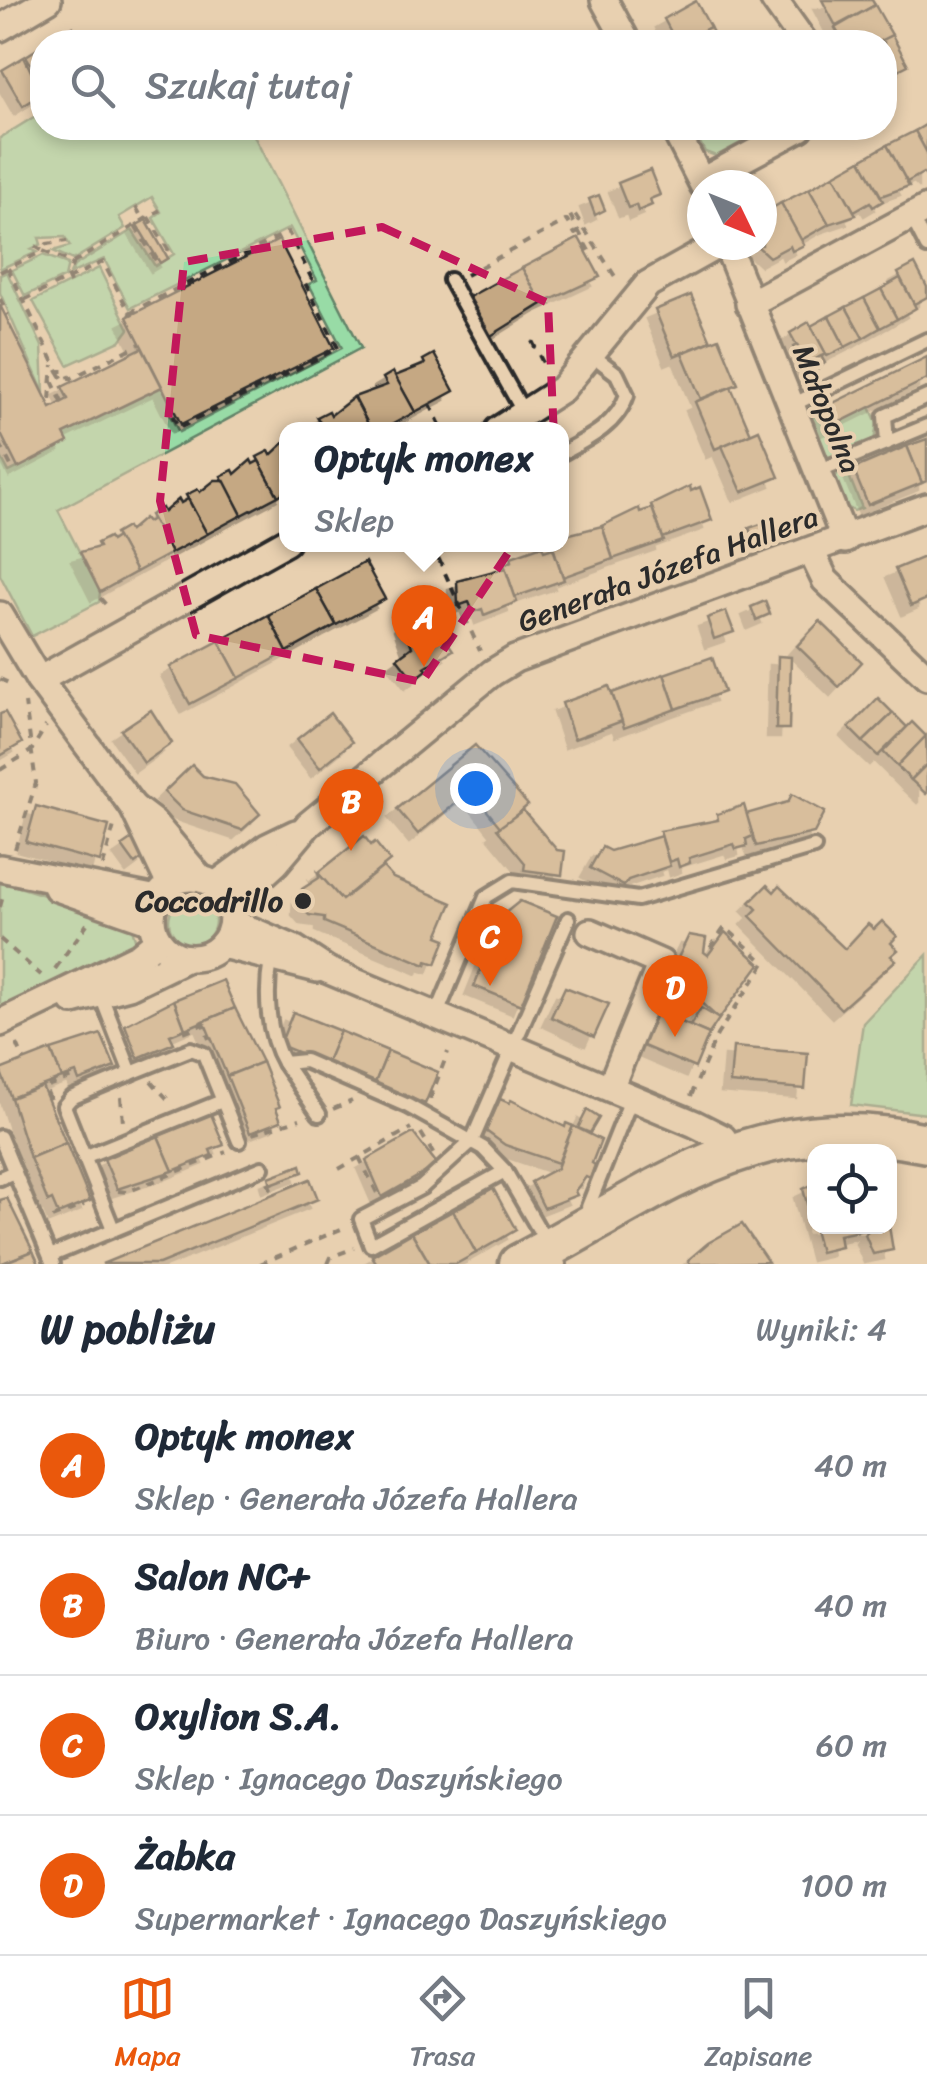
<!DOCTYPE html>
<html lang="pl">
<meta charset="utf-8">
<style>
:root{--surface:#fff;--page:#f2f2f3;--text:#1f2937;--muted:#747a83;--line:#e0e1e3;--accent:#ea580c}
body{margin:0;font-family:Sriracha,sans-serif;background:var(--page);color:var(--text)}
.controls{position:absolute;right:30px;bottom:30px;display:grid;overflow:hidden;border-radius:20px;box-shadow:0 5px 15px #0003}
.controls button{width:90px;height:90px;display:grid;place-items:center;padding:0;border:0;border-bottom:2px solid var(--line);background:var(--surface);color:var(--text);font:50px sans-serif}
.compass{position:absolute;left:687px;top:170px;width:90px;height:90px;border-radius:50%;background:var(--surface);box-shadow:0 5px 15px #0003;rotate:133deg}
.you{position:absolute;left:475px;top:788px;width:35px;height:35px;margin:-25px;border:8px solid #fff;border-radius:50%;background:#1a73e8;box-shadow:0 0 0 15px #1a73e833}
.badge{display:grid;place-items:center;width:65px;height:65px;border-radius:50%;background:var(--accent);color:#fff;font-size:32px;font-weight:700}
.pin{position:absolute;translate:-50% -82px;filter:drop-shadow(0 2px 5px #0008)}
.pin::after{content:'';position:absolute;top:52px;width:35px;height:30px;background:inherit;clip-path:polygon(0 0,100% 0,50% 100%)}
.popup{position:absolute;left:279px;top:422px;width:290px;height:130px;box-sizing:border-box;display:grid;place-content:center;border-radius:20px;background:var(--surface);filter:drop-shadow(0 2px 8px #0005);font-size:32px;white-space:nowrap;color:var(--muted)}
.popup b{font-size:38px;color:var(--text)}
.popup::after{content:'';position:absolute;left:50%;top:100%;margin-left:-20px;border:20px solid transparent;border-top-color:var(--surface)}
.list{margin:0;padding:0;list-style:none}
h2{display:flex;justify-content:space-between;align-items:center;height:130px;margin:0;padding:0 40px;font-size:42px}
h2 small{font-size:32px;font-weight:400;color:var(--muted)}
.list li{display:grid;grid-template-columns:65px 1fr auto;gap:30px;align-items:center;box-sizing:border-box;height:140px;padding:0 40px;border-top:2px solid var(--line)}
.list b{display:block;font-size:38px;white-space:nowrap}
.list p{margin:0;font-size:32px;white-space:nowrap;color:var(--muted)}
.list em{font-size:32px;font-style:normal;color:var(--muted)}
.icon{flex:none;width:55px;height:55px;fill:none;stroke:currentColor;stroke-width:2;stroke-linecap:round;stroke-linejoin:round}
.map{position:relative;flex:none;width:927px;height:1264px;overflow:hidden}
.search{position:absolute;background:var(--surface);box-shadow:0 5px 15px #0003;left:30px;right:30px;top:30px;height:110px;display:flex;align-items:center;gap:25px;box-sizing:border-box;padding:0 35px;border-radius:40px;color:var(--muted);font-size:38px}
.sheet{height:690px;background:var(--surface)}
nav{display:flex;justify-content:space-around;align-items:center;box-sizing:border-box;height:140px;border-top:2px solid var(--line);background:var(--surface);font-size:28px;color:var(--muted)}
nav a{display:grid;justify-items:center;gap:5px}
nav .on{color:var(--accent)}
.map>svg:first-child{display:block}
.green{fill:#98dba6;stroke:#628368;stroke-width:2.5}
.building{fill:#c5a883;stroke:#2b2b2b;stroke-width:2.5;filter:url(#shadow)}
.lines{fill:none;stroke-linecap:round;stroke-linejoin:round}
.lane-casing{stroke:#2b2b2b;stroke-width:20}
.street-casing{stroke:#2b2b2b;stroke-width:32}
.secondary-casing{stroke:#2b2b2b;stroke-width:45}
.path{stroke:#2b2b2b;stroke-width:4;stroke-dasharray:8 8;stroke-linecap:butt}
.lane{stroke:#e8d0b0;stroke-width:12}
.street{stroke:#e8d0b0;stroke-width:25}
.secondary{stroke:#e8d0b0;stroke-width:38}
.marked{fill:none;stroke:#c2185b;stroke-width:8;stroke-dasharray:20 12;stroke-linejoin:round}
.poi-dot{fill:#2b2b2b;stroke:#e8d0b0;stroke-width:4}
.labels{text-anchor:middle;stroke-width:8;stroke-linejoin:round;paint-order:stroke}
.street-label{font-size:30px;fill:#2b2b2b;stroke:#e8d0b0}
.poi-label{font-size:30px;font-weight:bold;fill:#2b2b2b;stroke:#e8d0b0;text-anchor:end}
</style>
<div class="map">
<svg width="927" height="1264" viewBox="0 0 927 1264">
<defs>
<filter id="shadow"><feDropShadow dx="-9" dy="9" stdDeviation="0" flood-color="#0004"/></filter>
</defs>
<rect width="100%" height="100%" fill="#e8d0b0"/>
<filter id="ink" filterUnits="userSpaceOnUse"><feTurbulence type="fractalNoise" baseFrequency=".01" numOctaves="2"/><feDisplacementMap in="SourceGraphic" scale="20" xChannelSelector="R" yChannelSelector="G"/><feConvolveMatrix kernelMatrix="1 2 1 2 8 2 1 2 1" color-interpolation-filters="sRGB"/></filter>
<g filter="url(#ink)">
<g class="green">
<path d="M42,112V128H250L361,348L58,510L100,592L99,602L32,636L0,575V455L9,472L67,443L64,434L162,387L172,406L167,410L179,432L342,348L309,284L317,280L290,228L130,308L104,259L70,274L74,266L132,230L155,266L174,254L153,218L161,212L152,197L119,217L125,228L73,260L53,251L70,246L65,237L39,238L41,244L31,249L37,252L0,269V138Z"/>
<path d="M692,128H768L716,156L705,152Z"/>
<path d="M43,255L68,264L65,277L25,296L12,270Z"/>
<path d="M99,268L129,329L120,341L68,365L33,301Z"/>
<path d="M7,272L42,346L44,393L0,293V275Z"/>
<path d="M815,402L828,428L870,407L877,423L874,441L832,458L825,456L805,408Z"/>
<path d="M845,466L862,508L854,511L845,506L834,478Z"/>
<path d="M0,881L130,922L136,942L132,950L0,1014Z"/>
<circle cx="192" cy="921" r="23"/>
<path d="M927,955V1114L851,1105L863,1023Z"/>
</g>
<g class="building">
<path d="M822,0H872L875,5L836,26Z"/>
<path d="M696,1L710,27L682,42H667L665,38L672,34L664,19Z"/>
<path d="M875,5L892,35L878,42L841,38L835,28Z"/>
<path d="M73,27L78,42H52L51,41Z"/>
<path d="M710,27L718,42H682Z"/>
<path d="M892,35L908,65L884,77V42H878Z"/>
<path d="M42,46V83L26,56Z"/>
<path d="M24,57L42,94L23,106L2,70Z"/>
<path d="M927,124V153L915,131Z"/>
<path d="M915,131L927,153V177L923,173L907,182L887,145Z"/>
<path d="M887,145L909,186L881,196L861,160Z"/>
<path d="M861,160L883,201L873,207L870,202L854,211L834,175Z"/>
<path d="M650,170L660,195L650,199L652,205L638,211L636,205L628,208L618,183Z"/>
<path d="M834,175L856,215L829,224L809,189Z"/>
<path d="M809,189L829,224L801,240L781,203Z"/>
<path d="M599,195L605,210L595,215L589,199Z"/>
<path d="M781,203L804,245L792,251L790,246L769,257L756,245H762V214Z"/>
<path d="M146,220L168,258L160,263L137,225Z"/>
<path d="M579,238L600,277L542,304L522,268Z"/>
<path d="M279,240L334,348L181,424L127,317Z"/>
<path d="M915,264L927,287V297L914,304L898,273Z"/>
<path d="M522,268L542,304L489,337L469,297Z"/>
<path d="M900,278L916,308L897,319L881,289Z"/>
<path d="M881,289L897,319L880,328L864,298Z"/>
<path d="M691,295L711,341L674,356L655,310Z"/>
<path d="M864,298L880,328L863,338L846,307Z"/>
<path d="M0,305L51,408L68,399L62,387L142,348L162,387L64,434L68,442L18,468L0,432Z"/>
<path d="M846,307L863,338L845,347L829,316Z"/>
<path d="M829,316L845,347L827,356L811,326Z"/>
<path d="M809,322L826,354L807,364L790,333Z"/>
<path d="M719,338L738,384L701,399L682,353Z"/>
<path d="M797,345L807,364L821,356L825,363L811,374L801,373L793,347Z"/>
<path d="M434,354L454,391L415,412L395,376L425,364L423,360Z"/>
<path d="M927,357V379L828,428L819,410Z"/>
<path d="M393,372L415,412L382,430H371L354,397L387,385L383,378Z"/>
<path d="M731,387L751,434L715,449L695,402Z"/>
<path d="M354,397L371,430H324L317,417L329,411L331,415Z"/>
<path d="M759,430L779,477L742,492L722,446Z"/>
<path d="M927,439V481L922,483L907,446Z"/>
<path d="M286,441V491L278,496L257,457L269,451L271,455Z"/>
<path d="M907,446L922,483L868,505L853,469Z"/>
<path d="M251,460L253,464L259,461L278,496L242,515L221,476L233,470L235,474Z"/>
<path d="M215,480H224L242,515L207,534L186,495L198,489L200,492Z"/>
<path d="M690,486L691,491L700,487L712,520L663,538L651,505Z"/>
<path d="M179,499L181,503L188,499L207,534L171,553L150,515L162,508L164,512Z"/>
<path d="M639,508L640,512L652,508L664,541L613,559L602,526Z"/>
<path d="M144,518L147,522L152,519L171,553L136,572L115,534L127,527L129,531Z"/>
<path d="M775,519L780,534L755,543L749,528Z"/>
<path d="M602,526L613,559L563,577L552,544H562V536Z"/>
<path d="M109,537L111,541L117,537L136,572L100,592L80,552L99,547L97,543Z"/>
<path d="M542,546L544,551L553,548L564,580L515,597L504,564L512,561L511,557Z"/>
<path d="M926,556L927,599L911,606L895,569Z"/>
<path d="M365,562L385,599L336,625L316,589Z"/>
<path d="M505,568L517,602L484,615L482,609L473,612L469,602L458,606L457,581Z"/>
<path d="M316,589L336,625L287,652L268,615Z"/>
<path d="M765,601L770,614L756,620L751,607Z"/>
<path d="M427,610L438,638L442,634L453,650L425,667L427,670L414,680L397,658L412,647L403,621Z"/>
<path d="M726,611L734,632L714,639L707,618Z"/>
<path d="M268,615L287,652L239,678L219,641Z"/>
<path d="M820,621L862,662L839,687L797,646Z"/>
<path d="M219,641L239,678L190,704L170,667Z"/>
<path d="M778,656L791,657L789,729H776Z"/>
<path d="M712,657L724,692L676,709L664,674Z"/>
<path d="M664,674L676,709L624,728L612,693Z"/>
<path d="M609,686L622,721L574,739L562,703Z"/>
<path d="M878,698L893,713L863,742L849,728Z"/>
<path d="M151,710L172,743L144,763L121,730Z"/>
<path d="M5,712L22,743L0,756V714Z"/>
<path d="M330,713L352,742L320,768L297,739Z"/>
<path d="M893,713L907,727L878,756L863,742Z"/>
<path d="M912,722L926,736L897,766L883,752Z"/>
<path d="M926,736L927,764L911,780L897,766Z"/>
<path d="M475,745L528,805L501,828L471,791L418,834L397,809Z"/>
<path d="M927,764V793L926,794L911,780Z"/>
<path d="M192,765L203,776L235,784L260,814L242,830L182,810L164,792Z"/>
<path d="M792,794L825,812L814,833L756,846L746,814L788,802Z"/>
<path d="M744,805L753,836L746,839L747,846L736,849L734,844L689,858L690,863L679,867L677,859L669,862L660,831L718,820L717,814Z"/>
<path d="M36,806L109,826L100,862L26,842Z"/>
<path d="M523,810L557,850L565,851L562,875L524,870L525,863L497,829Z"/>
<path d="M364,836L371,845L375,842L390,861L342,900L318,873Z"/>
<path d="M661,836L670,866L628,880L624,886L590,868L602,847L610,851Z"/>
<path d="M135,837L147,855L135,864L122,846Z"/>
<path d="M383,867L393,878L452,903L438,936L446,939L436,964L427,961L426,965L324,922V917L309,915L301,906L302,889L319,878L318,873L342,900Z"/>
<path d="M767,885L774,892L779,886L845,949L868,924L874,929L882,921L897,936L891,943L898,950L891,956L896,960L841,1009L750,916L757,909L750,902Z"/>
<path d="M520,901L557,916L521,1005L474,986L486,956L493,960L496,952L489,950L499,918Z"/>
<path d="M725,932L760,964L719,1019L685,988L681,991L666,983L689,935L706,938L704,952L708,955Z"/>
<path d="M223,980L235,1008L185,1029L174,1000Z"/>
<path d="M565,987L609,1004L594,1037L551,1017Z"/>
<path d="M174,1000L185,1029L170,1035L174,1043L138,1058L125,1025Z"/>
<path d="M235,1008L262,1062L227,1076L204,1021Z"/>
<path d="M701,1008L719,1019L709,1034L690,1026Z"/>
<path d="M656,1011L709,1034L695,1068L641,1045Z"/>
<path d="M293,1012L340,1031L326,1064L280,1045Z"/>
<path d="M340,1031L388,1051L375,1083L326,1064Z"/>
<path d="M101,1034L115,1067L79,1081L76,1073L62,1078L51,1050Z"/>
<path d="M733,1047L808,1053L805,1089L730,1083Z"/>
<path d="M51,1050L62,1078L11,1098L0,1070Z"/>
<path d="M388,1051L438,1072L425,1104L375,1083Z"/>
<path d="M262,1062L280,1107L276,1108L281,1121L250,1133L227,1076Z"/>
<path d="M42,1086L66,1143L30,1158L11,1098Z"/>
<path d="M500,1099L509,1103L511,1100L565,1127L566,1123L573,1126L558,1163L505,1145L486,1131Z"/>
<path d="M587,1110L599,1118L590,1133L578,1128Z"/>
<path d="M211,1114L224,1145L210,1150L212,1155L173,1171L158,1136Z"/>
<path d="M573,1126L601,1140L592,1163L595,1165L590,1179L586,1177L575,1191L577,1195L544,1208L531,1182L557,1168Z"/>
<path d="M413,1133L438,1165L382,1197L366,1160Z"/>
<path d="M158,1136L173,1171L117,1189L104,1159Z"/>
<path d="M66,1143L90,1201L58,1214L52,1200L48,1202L30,1158Z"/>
<path d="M301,1165L303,1172L271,1184L269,1177Z"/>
<path d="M310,1179L318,1199L159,1264H102Z"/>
<path d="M814,1184V1226H889L893,1250L873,1254L865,1235L869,1229L839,1235L841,1247L820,1252L803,1189Z"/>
<path d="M493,1188L516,1230L476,1253L453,1211Z"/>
<path d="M7,1198L33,1251L0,1264V1200Z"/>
<path d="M453,1211L476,1253L456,1264H430L412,1233Z"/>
<path d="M742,1224L768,1262L690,1264L688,1260L708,1243Z"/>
<path d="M412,1233L430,1264H377L372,1256Z"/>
<path d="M33,1251L39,1264H1Z"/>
</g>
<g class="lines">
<defs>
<g id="lane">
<path d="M911,216L927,247"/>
<path d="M450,280L525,415"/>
<path d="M790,406L927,340"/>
<path d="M887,443L885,416L927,397"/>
<path d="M562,453C588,439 617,425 627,395L617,374L592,355"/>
<path d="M818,471L927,426"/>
<path d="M271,960C265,993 267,1034 284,1063L305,1061L408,1106L483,1148L505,1171L559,1264"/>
<path d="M100,993L131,1073L191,1049L204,1054L239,1141"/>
<path d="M436,1016L486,897L512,881L638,899L814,847"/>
<path d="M284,1063L319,1114"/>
<path d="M0,1137L53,1264"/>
<path d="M84,1157L222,1101"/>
<path d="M505,1171L371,1245L361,1219L422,1187L472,1141L568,919"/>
<path d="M0,1178L14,1172"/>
<path d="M593,1215L588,1207L632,1097"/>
<path d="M113,1229L64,1106L71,1098L131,1073"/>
<path d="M50,1256L262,1168"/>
</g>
<g id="street">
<path d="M604,0L627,42"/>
<path d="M774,0L804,42"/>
<path d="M0,28L48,0"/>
<path d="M674,128L703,185"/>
<path d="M702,181L800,128"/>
<path d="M727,245L845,540"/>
<path d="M749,304L927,208"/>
<path d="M498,430L562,389L648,284L718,245"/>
<path d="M812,553L825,580L927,677"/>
<path d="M0,615L39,680L133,807"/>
<path d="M39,680L286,542"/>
<path d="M0,868L157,899"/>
<circle cx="192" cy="918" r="40"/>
<path d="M170,885L133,807L154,823L201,879"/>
<path d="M214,886L267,847L296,833"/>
<path d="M57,888L151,921"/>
<path d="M231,904L276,863L308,825L492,673L515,659L927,507"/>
<path d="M232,922L295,949L327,970L695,1124L723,1138L731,1151"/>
<path d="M590,932L661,963L610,1088"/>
<path d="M222,945L317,969"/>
<path d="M73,1001L129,986L187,958"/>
<path d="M0,1023L139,956L158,940"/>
</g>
<path id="secondary" d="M519,1264C663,1189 753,1106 927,1143"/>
</defs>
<use href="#lane" class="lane-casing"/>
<use href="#street" class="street-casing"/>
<use href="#secondary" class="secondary-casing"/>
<g class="path">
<path d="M136,207L143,220"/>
<path d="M148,217L172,256"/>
<path d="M135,226L158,264"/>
<path d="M35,246L43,251L47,244L67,241"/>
<path d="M589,251L570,215L574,213L618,281"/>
<path d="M8,268L58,371H67L70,379L140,344"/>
<path d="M0,272L43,251L73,263L160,210"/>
<path d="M466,275L567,220L575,234L579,232"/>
<path d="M70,283L67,275L73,263"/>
<path d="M0,299L8,315"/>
<path d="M24,300L103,262L131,315"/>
<path d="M129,313L288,232L312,279L305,283L338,348L179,428L170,411L174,410"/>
<path d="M532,341L545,367"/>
<path d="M58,371L66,384"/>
<path d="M52,381L62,402"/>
<path d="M50,399L53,365"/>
<path d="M430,404L442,429"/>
<path d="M390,425L393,430"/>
<path d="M0,444L12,468"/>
<path d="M432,544L480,651"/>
<path d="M100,598L107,606"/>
<path d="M0,679L13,685"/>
<path d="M0,770L31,751L46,726"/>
<path d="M15,849L36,783L25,703"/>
<path d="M103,866L115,822"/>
<path d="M0,907L4,892"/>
<path d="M0,939L41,975"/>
<path d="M55,969L87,924"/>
<path d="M184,1032L203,1024L209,1039"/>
<path d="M17,1044L24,1060"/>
<path d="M151,1081L172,1104"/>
<path d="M691,1096L717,1035L765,963L725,927L706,954"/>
<path d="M121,1097L123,1123"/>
<path d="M50,1099L45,1087L75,1076"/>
<path d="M430,1099L448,1052"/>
<path d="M333,1109L352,1101"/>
<path d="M421,1133L434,1155"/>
<path d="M252,1134L300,1119"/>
<path d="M359,1157L377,1193"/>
<path d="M339,1169L411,1128"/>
<path d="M268,1182L273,1194"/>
<path d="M118,1191L127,1192L226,1152"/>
<path d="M52,1218L84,1205"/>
<path d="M260,1264L348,1226"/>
<path d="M328,1264L331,1257L354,1248"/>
</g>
<use href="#lane" class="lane"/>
<use href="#street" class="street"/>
<use href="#secondary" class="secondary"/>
</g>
</g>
<path d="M0 0H927V1264H0ZM382,227L548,303L556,481L422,682L196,635L160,501L184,262Z" fill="#e8d0b0" fill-opacity=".55" fill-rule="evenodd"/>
<path class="marked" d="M382,227L548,303L556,481L422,682L196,635L160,501L184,262Z"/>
<circle class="poi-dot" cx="303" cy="901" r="10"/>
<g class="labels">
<g class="street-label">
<text transform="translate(827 409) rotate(68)" y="10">Małopolna</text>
<text transform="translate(668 569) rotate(-20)" y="10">Generała Józefa Hallera</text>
</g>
<g class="poi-label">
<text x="283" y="911">Coccodrillo</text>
</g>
</g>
</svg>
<div class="controls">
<button><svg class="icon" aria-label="locate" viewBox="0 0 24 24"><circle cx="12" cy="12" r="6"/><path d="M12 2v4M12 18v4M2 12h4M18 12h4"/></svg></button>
</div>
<svg class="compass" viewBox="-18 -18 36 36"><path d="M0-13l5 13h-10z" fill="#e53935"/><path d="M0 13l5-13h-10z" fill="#747a83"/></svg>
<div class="you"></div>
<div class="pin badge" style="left:424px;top:667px">A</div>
<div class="popup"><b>Optyk monex</b>Sklep</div>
<div class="pin badge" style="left:351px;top:851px">B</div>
<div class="pin badge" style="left:490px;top:986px">C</div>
<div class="pin badge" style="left:675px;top:1037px">D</div>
<div class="search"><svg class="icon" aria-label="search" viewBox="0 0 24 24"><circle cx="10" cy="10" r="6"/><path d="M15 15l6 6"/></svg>Szukaj tutaj</div>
</div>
<section class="sheet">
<h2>W pobliżu<small>Wyniki: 4</small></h2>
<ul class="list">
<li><span class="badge">A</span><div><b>Optyk monex</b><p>Sklep · Generała Józefa Hallera</p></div><em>40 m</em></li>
<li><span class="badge">B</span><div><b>Salon NC+</b><p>Biuro · Generała Józefa Hallera</p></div><em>40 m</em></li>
<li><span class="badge">C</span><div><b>Oxylion S.A.</b><p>Sklep · Ignacego Daszyńskiego</p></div><em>60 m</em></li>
<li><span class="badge">D</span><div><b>Żabka</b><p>Supermarket · Ignacego Daszyńskiego</p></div><em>100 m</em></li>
</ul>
</section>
<nav>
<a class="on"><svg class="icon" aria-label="map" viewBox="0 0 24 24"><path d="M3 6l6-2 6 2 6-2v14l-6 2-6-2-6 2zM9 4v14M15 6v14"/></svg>Mapa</a>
<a><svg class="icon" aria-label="directions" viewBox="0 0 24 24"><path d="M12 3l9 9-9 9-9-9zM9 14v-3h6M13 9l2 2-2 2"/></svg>Trasa</a>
<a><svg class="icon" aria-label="saved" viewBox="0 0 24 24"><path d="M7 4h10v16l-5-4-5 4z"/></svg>Zapisane</a>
</nav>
